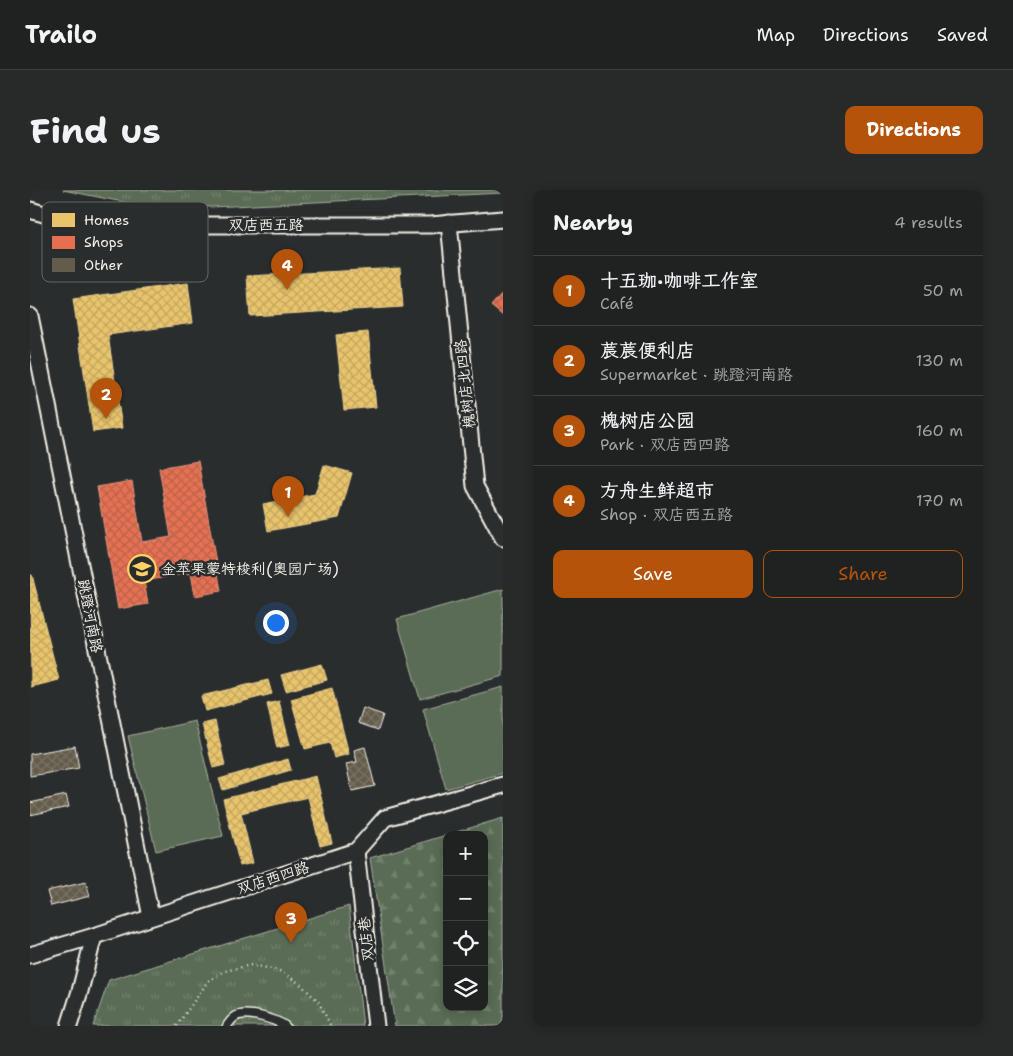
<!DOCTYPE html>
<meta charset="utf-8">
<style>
:root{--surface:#202222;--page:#282a2a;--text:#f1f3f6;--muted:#a2a4a5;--line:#3d3f40;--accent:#b45309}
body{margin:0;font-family:"Shantell Sans","LXGW WenKai TC",sans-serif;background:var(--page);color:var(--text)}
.controls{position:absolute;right:15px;bottom:15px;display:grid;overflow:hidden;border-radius:10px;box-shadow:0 2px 12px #0003}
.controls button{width:45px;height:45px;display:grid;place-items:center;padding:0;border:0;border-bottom:1px solid var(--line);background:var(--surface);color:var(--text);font:25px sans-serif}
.you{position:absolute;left:245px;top:432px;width:18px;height:18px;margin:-12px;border:4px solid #fff;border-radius:50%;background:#1a73e8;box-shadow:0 0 0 8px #1a73e833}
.badge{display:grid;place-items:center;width:32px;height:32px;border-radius:50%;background:var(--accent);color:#fff;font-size:16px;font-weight:700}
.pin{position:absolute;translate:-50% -41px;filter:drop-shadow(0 1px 2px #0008)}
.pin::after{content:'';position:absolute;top:26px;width:18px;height:15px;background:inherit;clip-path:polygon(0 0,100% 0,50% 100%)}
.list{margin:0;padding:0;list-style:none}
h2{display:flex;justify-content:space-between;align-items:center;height:65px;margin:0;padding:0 20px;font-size:21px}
h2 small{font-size:16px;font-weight:400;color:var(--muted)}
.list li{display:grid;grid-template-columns:32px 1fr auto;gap:15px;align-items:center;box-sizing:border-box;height:70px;padding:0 20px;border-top:1px solid var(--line)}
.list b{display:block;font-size:19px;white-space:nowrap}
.list p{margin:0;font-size:16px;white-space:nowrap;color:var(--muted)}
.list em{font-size:16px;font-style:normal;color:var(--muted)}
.actions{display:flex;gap:10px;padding:15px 20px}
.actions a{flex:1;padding:11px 0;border:1px solid var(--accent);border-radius:10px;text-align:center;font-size:18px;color:var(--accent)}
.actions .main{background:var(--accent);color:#fff}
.icon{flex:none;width:28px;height:28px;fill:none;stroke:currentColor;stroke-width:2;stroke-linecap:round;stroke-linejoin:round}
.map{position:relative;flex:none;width:473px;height:836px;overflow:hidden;border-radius:10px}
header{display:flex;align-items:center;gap:30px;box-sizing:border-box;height:70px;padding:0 25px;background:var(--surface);border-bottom:1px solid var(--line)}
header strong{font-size:24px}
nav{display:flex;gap:28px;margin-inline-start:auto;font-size:18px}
.intro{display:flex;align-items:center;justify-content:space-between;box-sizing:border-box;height:120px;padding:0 30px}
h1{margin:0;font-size:35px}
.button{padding:12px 22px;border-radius:10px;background:var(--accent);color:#fff;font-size:18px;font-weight:700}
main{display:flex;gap:30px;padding:0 30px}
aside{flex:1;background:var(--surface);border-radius:10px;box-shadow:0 2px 12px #0003}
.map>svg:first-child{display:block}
.forest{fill:url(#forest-firs);stroke:#a7ae9f;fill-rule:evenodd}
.park{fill:url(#park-tufts);stroke:#a7ae9f}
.garden{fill:#5a6c56;stroke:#a7ae9f}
.homes{fill:url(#homes-cross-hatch);stroke:#ecd290}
.shops{fill:url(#shops-cross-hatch);stroke:#eb967e}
.building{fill:url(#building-cross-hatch);stroke:#f4f1e8}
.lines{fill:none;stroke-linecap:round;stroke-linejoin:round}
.service-casing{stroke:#f4f1e8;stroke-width:11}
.minor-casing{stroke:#f4f1e8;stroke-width:19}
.path{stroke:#f4f1e8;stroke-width:2.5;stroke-dasharray:1 4;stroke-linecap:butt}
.service{stroke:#2a2d2e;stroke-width:8}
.minor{stroke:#2a2d2e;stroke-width:15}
.labels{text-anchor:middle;stroke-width:5;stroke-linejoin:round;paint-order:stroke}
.street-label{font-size:15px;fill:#f4f1e8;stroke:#2a2d2e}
.poi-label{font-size:15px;fill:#f4f1e8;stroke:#2a2d2e;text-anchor:start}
.key{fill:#2a2d2e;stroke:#676866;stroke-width:1}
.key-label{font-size:14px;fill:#f4f1e8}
</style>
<header>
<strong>Trailo</strong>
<nav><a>Map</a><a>Directions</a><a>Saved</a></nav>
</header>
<div class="intro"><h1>Find us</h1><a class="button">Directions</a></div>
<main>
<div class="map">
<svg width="473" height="836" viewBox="0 0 473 836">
<defs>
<pattern id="forest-firs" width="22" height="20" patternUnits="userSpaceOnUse" patternTransform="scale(1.25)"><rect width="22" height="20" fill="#5a6c56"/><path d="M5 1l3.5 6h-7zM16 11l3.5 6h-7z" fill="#72816e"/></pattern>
<pattern id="park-tufts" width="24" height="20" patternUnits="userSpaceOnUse" patternTransform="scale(1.25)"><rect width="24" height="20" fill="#5a6c56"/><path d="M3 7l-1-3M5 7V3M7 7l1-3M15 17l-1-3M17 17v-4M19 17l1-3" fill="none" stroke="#72816e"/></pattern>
<pattern id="homes-cross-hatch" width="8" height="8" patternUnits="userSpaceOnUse" patternTransform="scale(1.25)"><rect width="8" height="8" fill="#e9c46a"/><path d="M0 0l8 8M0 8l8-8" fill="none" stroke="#c1a561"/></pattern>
<pattern id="shops-cross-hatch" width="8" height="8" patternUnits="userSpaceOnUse" patternTransform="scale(1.25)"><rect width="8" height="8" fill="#e76f51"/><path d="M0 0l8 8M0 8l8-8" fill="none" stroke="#b8634e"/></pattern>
<pattern id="building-cross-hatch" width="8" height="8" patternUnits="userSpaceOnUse" patternTransform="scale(1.25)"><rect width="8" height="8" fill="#635b4b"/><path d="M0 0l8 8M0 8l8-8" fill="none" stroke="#7a7365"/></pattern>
</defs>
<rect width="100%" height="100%" fill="#2a2d2e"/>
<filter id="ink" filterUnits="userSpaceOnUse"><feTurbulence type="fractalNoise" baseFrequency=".02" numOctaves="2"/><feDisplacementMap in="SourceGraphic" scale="10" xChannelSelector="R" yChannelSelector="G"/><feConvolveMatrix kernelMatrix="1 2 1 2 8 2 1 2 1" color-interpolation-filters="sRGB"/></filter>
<g filter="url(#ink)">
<path class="forest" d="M473,628V836H365L340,668ZM417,645H454V817H417Z"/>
<g class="park">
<path d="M33,0H473V3L181,17L108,15Z"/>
<path d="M319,716L333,836H63L79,790Z"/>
</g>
<g class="garden">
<path d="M473,399V486L390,509L367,429Z"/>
<path d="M473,497V583L416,599L393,519Z"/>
<path d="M165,531L193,646L126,661L98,546Z"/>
</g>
<g class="homes">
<path d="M370,78L373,117L220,126L217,86Z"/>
<path d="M158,93L163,133L78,145L92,238L63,242L43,109Z"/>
<path d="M338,142L346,217L314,220L306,145Z"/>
<path d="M294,275L322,283L309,328L238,341L233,314L285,304Z"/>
<path d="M0,385H2L29,490L1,497Z"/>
<path d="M292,474L297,490L256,501L251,485Z"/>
<path d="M238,490L242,504L175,521L171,506Z"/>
<path d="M302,498L319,564L304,568L300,553L275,559L261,509Z"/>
<path d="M249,511L260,555L247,558L237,514Z"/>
<path d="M185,531L195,575L183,578L172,534Z"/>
<path d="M258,569L261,580L193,600L189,589Z"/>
<path d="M286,586L302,653L290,656L278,607L211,623L223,673L210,676L193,609Z"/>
</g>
<g class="shops">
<path d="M473,102V126L461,116Z"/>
<path d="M168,271L191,401L165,406L161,383L114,391L118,414L88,419L67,297L102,291L112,352L141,347L129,278Z"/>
</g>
<g class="building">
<path d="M333,518L353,525L348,540L328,533Z"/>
<path d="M45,556L49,578L0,586V564Z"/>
<path d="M335,557L345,596L322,601L316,574L327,572L324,560Z"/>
<path d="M36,605L39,617L0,625V613Z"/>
<path d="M56,692L60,706L21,716L17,701Z"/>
</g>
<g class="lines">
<defs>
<path id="service" d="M197,836C199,833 202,829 205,827C215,820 245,829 255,836"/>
<g id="minor">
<path d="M0,20L52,35H400L473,29"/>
<path d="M419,33L445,296L473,348"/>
<path d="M0,126L121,727"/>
<path d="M326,661L346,836"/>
<path d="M0,765L64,746L326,661L355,628L473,595"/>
<path d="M39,836L50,801L64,746"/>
</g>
</defs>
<use href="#service" class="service-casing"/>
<use href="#minor" class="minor-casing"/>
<path class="path" d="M147,836L178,791L195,781L221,775L248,780L269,793L288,811L301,836"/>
<use href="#service" class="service"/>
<use href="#minor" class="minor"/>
</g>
</g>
<defs>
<symbol id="school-ring" viewBox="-11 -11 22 22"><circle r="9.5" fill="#2a2d2e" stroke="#ffd166" stroke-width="1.5"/><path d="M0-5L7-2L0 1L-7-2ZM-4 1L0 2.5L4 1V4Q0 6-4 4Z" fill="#ffd166"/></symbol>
</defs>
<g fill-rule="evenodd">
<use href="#school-ring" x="96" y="363" width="32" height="32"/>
</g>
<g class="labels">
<g class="street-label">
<text x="236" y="40">双店西五路</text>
<text transform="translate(435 194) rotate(-96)" y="5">槐树店北四路</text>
<text transform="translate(60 426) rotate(79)" y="5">跳蹬河南路</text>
<text transform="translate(243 688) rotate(-18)" y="5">双店西四路</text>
<text transform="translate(336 749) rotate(-96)" y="5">双店巷</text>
</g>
<g class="poi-label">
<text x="131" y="384">金苹果蒙特梭利(奥园广场)</text>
</g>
</g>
<rect x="12" y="12" width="166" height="80" rx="8" class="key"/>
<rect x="22" y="23" width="23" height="14" fill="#e9c46a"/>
<rect x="22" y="46" width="23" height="13" fill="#e76f51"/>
<rect x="22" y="68" width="23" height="14" fill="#635b4b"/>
<g class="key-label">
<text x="54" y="35">Homes</text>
<text x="54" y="57">Shops</text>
<text x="54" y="80">Other</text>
</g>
</svg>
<div class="controls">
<button>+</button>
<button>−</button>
<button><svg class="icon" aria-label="locate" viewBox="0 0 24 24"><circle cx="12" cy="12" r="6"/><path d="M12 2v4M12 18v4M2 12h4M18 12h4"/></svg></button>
<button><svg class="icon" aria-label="layers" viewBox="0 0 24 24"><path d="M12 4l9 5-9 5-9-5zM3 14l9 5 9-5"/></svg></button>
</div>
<div class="you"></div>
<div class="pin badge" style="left:258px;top:327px">1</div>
<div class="pin badge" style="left:76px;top:229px">2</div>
<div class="pin badge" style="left:261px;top:753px">3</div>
<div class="pin badge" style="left:257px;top:100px">4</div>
</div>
<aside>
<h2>Nearby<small>4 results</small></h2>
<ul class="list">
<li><span class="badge">1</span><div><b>十五珈·咖啡工作室</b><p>Café</p></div><em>50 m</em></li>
<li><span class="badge">2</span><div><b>莀莀便利店</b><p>Supermarket · 跳蹬河南路</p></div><em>130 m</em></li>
<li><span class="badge">3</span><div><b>槐树店公园</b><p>Park · 双店西四路</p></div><em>160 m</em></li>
<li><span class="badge">4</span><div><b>方舟生鲜超市</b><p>Shop · 双店西五路</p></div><em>170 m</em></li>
</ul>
<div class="actions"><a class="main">Save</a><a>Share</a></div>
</aside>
</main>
